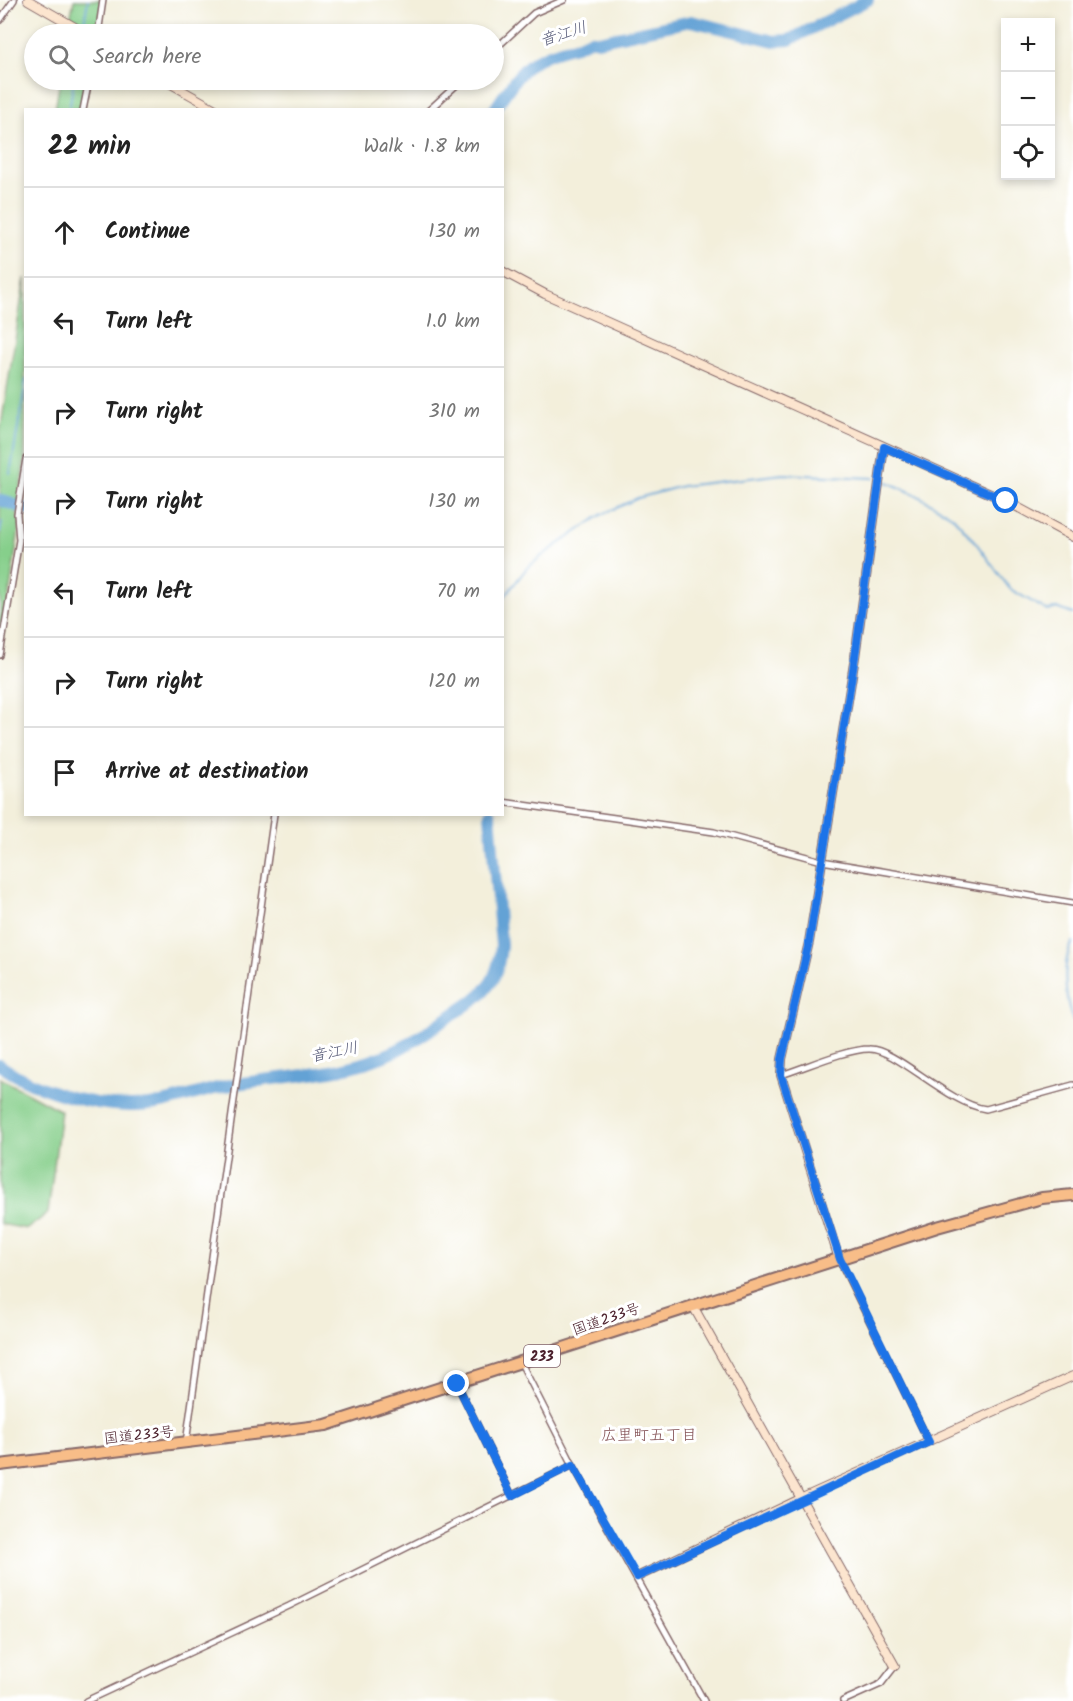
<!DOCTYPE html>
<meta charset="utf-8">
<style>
:root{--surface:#fff;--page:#f6f6f6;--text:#222;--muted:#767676;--line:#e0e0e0}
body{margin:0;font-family:Kalam,"Klee One",sans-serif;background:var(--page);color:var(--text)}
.controls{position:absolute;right:18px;top:18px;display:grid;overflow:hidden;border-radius:0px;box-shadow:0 3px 9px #0003}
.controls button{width:54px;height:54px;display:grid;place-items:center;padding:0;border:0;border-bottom:2px solid var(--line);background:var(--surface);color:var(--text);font:30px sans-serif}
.stop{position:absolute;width:18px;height:18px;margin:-14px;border:4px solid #1a73e8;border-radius:50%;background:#fff}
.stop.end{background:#1a73e8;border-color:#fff;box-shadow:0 2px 6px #0008}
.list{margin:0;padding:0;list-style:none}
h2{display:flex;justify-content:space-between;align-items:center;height:78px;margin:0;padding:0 24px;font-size:26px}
h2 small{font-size:20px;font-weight:400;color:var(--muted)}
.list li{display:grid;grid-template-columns:39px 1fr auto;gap:18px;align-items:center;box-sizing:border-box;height:90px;padding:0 24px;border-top:2px solid var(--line)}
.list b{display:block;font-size:22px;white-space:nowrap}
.list em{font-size:20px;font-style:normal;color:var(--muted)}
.icon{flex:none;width:33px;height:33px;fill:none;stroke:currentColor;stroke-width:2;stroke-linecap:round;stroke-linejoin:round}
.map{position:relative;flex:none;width:1073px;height:1701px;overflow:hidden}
.search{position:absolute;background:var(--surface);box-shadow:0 3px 9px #0003;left:24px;top:24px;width:480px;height:66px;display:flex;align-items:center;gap:15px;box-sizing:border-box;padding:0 21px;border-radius:33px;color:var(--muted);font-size:22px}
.panel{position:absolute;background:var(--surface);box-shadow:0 3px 9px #0003;left:24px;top:108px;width:480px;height:708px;border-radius:0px}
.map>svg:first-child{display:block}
.green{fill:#86cf8b;stroke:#68775b;stroke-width:1.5}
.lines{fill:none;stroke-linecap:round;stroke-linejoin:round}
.stream{stroke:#64a2d5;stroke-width:2}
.river{stroke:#64a2d5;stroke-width:12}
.street-casing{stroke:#856869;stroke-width:8}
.secondary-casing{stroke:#856869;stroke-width:10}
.highway-casing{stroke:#856869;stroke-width:14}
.street{stroke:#fff;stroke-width:5}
.secondary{stroke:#fce5cf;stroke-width:8}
.highway{stroke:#f8bd88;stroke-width:10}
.route{stroke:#1a73e8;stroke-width:8}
.labels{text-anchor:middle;stroke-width:6;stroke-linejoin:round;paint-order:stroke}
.shield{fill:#fff;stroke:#80626b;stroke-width:1.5}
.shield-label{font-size:14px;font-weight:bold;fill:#4a1f2b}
.street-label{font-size:15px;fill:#4a1f2b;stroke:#fff}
.water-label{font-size:16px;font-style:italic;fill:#565a77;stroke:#fff}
.neighbourhood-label{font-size:16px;fill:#845256;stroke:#fff}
</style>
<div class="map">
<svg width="1073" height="1701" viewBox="0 0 1073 1701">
<rect width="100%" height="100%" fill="#fff"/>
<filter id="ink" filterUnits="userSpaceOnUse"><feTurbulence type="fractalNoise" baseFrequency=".0167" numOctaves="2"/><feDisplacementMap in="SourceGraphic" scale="12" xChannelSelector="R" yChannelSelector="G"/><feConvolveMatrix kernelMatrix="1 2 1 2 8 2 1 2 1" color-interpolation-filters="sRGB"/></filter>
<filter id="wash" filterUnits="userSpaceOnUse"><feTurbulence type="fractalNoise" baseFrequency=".008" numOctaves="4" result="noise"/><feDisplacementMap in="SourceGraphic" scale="24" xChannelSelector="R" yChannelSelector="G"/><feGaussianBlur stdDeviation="1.35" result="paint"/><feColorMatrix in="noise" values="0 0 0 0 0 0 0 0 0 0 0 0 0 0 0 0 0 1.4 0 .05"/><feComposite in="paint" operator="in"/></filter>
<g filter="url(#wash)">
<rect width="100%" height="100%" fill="#f3efdb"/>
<g class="green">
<path d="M74,0H103L98,34H67Z"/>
<path d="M60,80H89L83,109L55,110Z"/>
<path d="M25,278V459L17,514L20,523L0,655V432Z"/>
<path d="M0,1078L61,1111L48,1213L27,1229L0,1224Z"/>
</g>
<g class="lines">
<g class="stream">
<path d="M83,29L88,0"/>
<path d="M69,110L74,80"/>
<path d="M10,474L26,380"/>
<path d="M885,481L915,494L952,516L976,543L1010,589L1048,611L1056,608L1073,614"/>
<path d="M0,532L2,522"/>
<path d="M502,600L526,569L543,555L601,515L638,498L682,486L783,474L874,478"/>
<path d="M1073,942C1061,962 1065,1000 1073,1021"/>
</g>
<g class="river">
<path d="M494,110C523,68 526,58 576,46C585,43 590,37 598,41L691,21L774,41L789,40L868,0"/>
<path d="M0,500L26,509"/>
<path d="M0,1065C32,1089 93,1107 133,1106C168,1106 198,1091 231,1085C286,1075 344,1076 395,1051C414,1042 431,1029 449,1017C482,995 498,987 501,945L490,814"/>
</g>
</g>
</g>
<g filter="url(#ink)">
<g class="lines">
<defs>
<g id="street">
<path d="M0,20L14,0"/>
<path d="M98,34L103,0"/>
<path d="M494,50L534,13L564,0"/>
<path d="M83,110L89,80"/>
<path d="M429,110L462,80"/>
<path d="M0,655L19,540L17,514L26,459"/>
<path d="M502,802L714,832L822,861L1073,903"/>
<path d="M781,1075C804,1068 846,1049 869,1049C895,1048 948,1104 986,1109L1073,1085"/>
<path d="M839,1259L929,1442"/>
<path d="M521,1363L573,1465L704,1701"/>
<path d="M457,1384L512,1496"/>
<path d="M186,1443L274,814"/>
<path d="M86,1701L289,1606L573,1465"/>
<path d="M843,1701L881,1684L895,1666"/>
</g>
<g id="secondary">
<path d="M28,0L87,34"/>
<path d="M164,80L217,110"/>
<path d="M502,271L545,294L1006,501L1073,537"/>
<path d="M839,1259L781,1075L782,1059L809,942L855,657L884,447"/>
<path d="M693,1306L895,1666"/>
<path d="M637,1577L800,1499L1073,1376"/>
</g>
<path id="highway" d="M0,1465L326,1425L937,1227L1042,1198L1073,1195"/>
</defs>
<use href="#street" class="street-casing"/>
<use href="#secondary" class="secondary-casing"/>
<use href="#highway" class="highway-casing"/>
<use href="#street" class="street"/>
<use href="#secondary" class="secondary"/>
<use href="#highway" class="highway"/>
</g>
</g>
<g class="lines" filter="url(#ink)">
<path class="route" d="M457,1384L512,1496L573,1465L637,1577L929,1442L840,1259L781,1075L782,1059L809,942L855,657L884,447L1006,501"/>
</g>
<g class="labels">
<rect class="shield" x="524" y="1345" width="36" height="22" rx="4.5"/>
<g class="shield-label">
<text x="542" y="1361">233</text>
</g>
<g class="street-label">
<text transform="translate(606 1319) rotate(-19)" y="5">国道233号</text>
<text transform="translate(139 1435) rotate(-6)" y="5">国道233号</text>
</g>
<g class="water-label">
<text transform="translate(563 33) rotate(-18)" y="6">音江川</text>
<text transform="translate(334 1051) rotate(-11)" y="6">音江川</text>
</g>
<g class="neighbourhood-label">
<text x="649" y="1440">広里町五丁目</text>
</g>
</g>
</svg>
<div class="controls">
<button>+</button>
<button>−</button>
<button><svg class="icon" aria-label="locate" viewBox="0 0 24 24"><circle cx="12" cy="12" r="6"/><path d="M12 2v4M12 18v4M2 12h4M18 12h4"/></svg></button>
</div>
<div class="stop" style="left:1006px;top:501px"></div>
<div class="stop end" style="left:457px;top:1384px"></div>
<div class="search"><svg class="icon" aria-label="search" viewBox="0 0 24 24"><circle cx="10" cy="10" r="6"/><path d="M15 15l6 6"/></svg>Search here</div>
<section class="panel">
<h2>22 min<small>Walk · 1.8 km</small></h2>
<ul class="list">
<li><svg class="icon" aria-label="ahead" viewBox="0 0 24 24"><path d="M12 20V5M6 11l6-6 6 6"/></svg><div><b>Continue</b></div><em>130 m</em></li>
<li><svg class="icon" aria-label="left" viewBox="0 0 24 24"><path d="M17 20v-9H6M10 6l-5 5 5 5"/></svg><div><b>Turn left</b></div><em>1.0 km</em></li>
<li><svg class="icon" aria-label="right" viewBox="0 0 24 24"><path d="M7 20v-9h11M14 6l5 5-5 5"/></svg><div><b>Turn right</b></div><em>310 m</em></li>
<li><svg class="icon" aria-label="right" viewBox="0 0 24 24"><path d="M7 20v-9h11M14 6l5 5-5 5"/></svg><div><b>Turn right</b></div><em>130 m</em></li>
<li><svg class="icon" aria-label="left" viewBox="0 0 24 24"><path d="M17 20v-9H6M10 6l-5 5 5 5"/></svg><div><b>Turn left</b></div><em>70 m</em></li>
<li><svg class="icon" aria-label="right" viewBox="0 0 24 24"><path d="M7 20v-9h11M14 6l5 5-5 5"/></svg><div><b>Turn right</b></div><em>120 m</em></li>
<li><svg class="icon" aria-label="arrive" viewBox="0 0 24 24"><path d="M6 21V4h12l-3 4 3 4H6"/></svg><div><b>Arrive at destination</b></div></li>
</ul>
</section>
</div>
